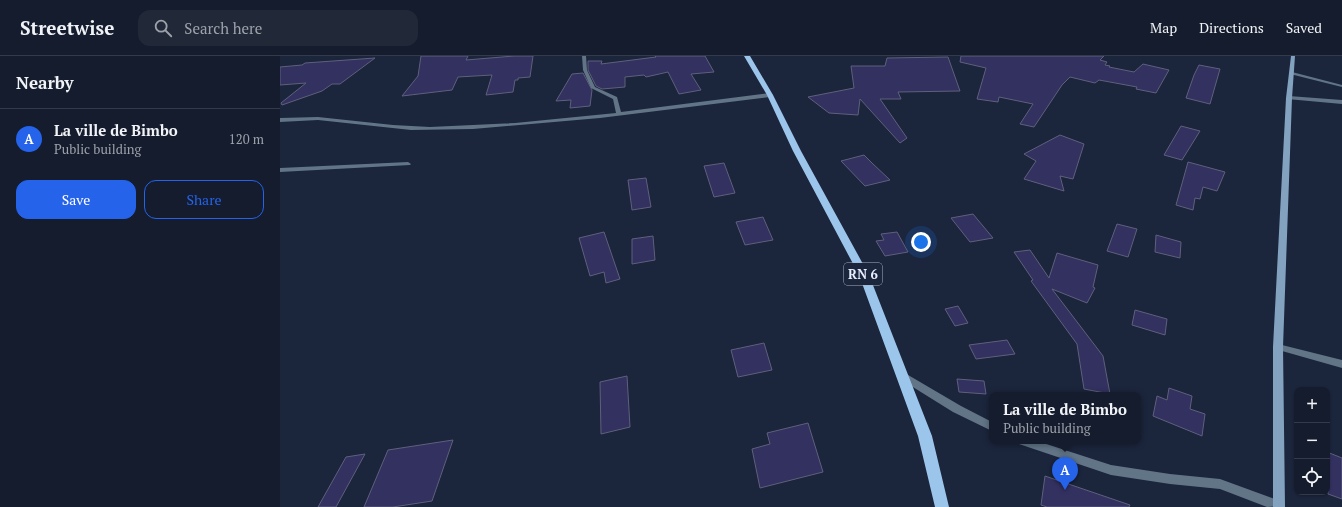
<!DOCTYPE html>
<meta charset="utf-8">
<style>
:root{--surface:#141c2d;--page:#212939;--text:#f1f3f6;--muted:#9da1aa;--line:#333a49;--accent:#2563eb}
body{margin:0;font-family:"PT Serif",serif;background:var(--page);color:var(--text)}
.controls{position:absolute;right:12px;bottom:12px;display:grid;overflow:hidden;border-radius:8px;box-shadow:0 1px 3px #0004}
.controls button{width:36px;height:36px;display:grid;place-items:center;padding:0;border:0;border-bottom:1px solid var(--line);background:var(--surface);color:var(--text);font:20px sans-serif}
.you{position:absolute;left:641px;top:186px;width:14px;height:14px;margin:-10px;border:3px solid #fff;border-radius:50%;background:#1a73e8;box-shadow:0 0 0 6px #1a73e833}
.badge{display:grid;place-items:center;width:26px;height:26px;border-radius:50%;background:var(--accent);color:#fff;font-size:13px;font-weight:700}
.pin{position:absolute;translate:-50% -33px;filter:drop-shadow(0 1px 2px #0008)}
.pin::after{content:'';position:absolute;top:21px;width:14px;height:12px;background:inherit;clip-path:polygon(0 0,100% 0,50% 100%)}
.popup{position:absolute;left:709px;top:336px;width:152px;height:52px;box-sizing:border-box;display:grid;place-content:center;border-radius:8px;background:var(--surface);filter:drop-shadow(0 1px 3px #0005);font-size:13px;white-space:nowrap;color:var(--muted)}
.popup b{font-size:15px;color:var(--text)}
.popup::after{content:'';position:absolute;left:50%;top:100%;margin-left:-8px;border:8px solid transparent;border-top-color:var(--surface)}
.list{margin:0;padding:0;list-style:none}
h2{display:flex;justify-content:space-between;align-items:center;height:52px;margin:0;padding:0 16px;font-size:17px}
h2 small{font-size:13px;font-weight:400;color:var(--muted)}
.list li{display:grid;grid-template-columns:26px 1fr auto;gap:12px;align-items:center;box-sizing:border-box;height:60px;padding:0 16px;border-top:1px solid var(--line)}
.list b{display:block;font-size:15px;white-space:nowrap}
.list p{margin:0;font-size:13px;white-space:nowrap;color:var(--muted)}
.list em{font-size:13px;font-style:normal;color:var(--muted)}
.actions{display:flex;gap:8px;padding:12px 16px}
.actions a{flex:1;padding:9px 0;border:1px solid var(--accent);border-radius:12px;text-align:center;font-size:14px;color:var(--accent)}
.actions .main{background:var(--accent);color:#fff}
.icon{flex:none;width:22px;height:22px;fill:none;stroke:currentColor;stroke-width:2;stroke-linecap:round;stroke-linejoin:round}
.map{position:relative;flex:none;width:1062px;height:451px;overflow:hidden}
header{display:flex;align-items:center;gap:24px;box-sizing:border-box;height:56px;padding:0 20px;background:var(--surface);border-bottom:1px solid var(--line)}
header strong{font-size:19px}
nav{display:flex;gap:22px;margin-inline-start:auto;font-size:14px}
.search{width:280px;height:36px;background:var(--page);display:flex;align-items:center;gap:10px;box-sizing:border-box;padding:0 14px;border-radius:12px;color:var(--muted);font-size:15px}
main{display:flex}
aside{flex:1;background:var(--surface)}
.map>svg:first-child{display:block}
.building{fill:#333160;stroke:#5f607c}
.lines{fill:none;stroke-linecap:round;stroke-linejoin:round}
.street{fill:#617587;fill-rule:evenodd}
.secondary{fill:#82a2bf;fill-rule:evenodd}
.primary{fill:#9cc5eb;fill-rule:evenodd}
.labels{text-anchor:middle;stroke-width:3;stroke-linejoin:round;paint-order:stroke}
.shield{fill:#1b253c;stroke:#aab2c4;stroke-width:1}
.shield-label{font-size:13px;font-weight:bold;fill:#e7efff}
</style>
<header>
<strong>Streetwise</strong>
<div class="search"><svg class="icon" aria-label="search" viewBox="0 0 24 24"><circle cx="10" cy="10" r="6"/><path d="M15 15l6 6"/></svg>Search here</div>
<nav><a>Map</a><a>Directions</a><a>Saved</a></nav>
</header>
<main>
<aside>
<h2>Nearby<small></small></h2>
<ul class="list">
<li><span class="badge">A</span><div><b>La ville de Bimbo</b><p>Public building</p></div><em>120 m</em></li>
</ul>
<div class="actions"><a class="main">Save</a><a>Share</a></div>
</aside>
<div class="map">
<svg width="1062" height="451" viewBox="0 0 1062 451">
<rect width="100%" height="100%" fill="#1b253c"/>
<g class="building">
<path d="M141,0H188L186,4L234,0H253L250,21L238,22V24H235L233,36L206,39L212,19L178,21L172,34L122,40L138,20Z"/>
<path d="M375,0H425L434,16L411,18L421,34L399,38L388,16L366,21L364,19L345,21V31L322,33L316,30L308,14V5H322L321,8L376,1Z"/>
<path d="M681,0H824L820,4L827,6L825,9L830,10L829,11L854,16L863,8L889,14L876,37L856,33L857,31L819,24L815,27L790,21L782,29L754,71L740,68L753,48L719,41L718,46L697,43L706,12L680,6Z"/>
<path d="M668,1L680,35L618,36L621,43H600L627,82L620,87L580,43L578,59L549,57L528,41L574,32L571,10H605L607,2Z"/>
<path d="M95,2L60,28H52L42,35L2,49L1,47L26,27L0,29V11L22,9L25,7Z"/>
<path d="M919,9L940,13L930,48L906,42L914,19Z"/>
<path d="M303,17L312,34L310,50L290,52L291,44L276,45L292,18Z"/>
<path d="M901,70L920,75L902,104L884,99Z"/>
<path d="M780,79L804,88L793,123L780,120L784,135L744,123L756,105L744,98Z"/>
<path d="M584,99L592,107L610,124L585,130L561,105Z"/>
<path d="M908,106L945,116L937,135L923,131L920,143L915,142L913,154L896,149Z"/>
<path d="M444,107L455,137L434,141L424,110Z"/>
<path d="M366,122L371,151L352,154L348,124Z"/>
<path d="M693,158L713,182L690,186L671,162Z"/>
<path d="M483,161L493,184L465,189L456,166Z"/>
<path d="M837,168L857,173L848,201L827,195Z"/>
<path d="M324,176L340,223L326,227L324,216L310,220L299,182Z"/>
<path d="M617,176L628,196L605,200L596,185L604,184L601,178Z"/>
<path d="M876,179L901,186L900,202L875,196Z"/>
<path d="M373,180L375,204L352,208V183Z"/>
<path d="M750,194L769,222L777,197L818,209L813,231L815,232L807,247L772,233L823,300L830,338L804,333L797,288L751,225L753,224L734,196Z"/>
<path d="M678,250L688,267L675,270L665,253Z"/>
<path d="M855,254L887,263L885,279L852,269Z"/>
<path d="M727,284L735,298L696,303L689,289Z"/>
<path d="M484,287L492,314L458,321L451,294Z"/>
<path d="M347,320L350,371L321,378L320,326Z"/>
<path d="M677,323L704,325L706,338L679,336Z"/>
<path d="M889,332L912,340L910,353L925,358L922,380L873,360L877,340L887,344Z"/>
<path d="M528,367L543,416L480,432L472,393L490,388L487,377Z"/>
<path d="M173,384L152,445L113,451H84L108,394Z"/>
<path d="M1047,396L1062,402V443L1048,438Z"/>
<path d="M85,398L56,451H38L66,401Z"/>
<path d="M765,420L850,449L849,451H767L761,449Z"/>
</g>
<g class="lines">
<g class="street">
<path d="M302,0H306L307,14L315,31L337,41L341,56L490,37L493,39L490,41L320,62L193,73L131,74L38,64L0,66V62L38,61L113,69L150,71L235,67L336,57L333,43L311,32L303,14Z"/>
<path d="M1012,16L1062,29V31L1010,18V17Z"/>
<path d="M1009,40L1062,44V48L1007,43V41Z"/>
<path d="M128,106L131,108L130,109L0,116V112Z"/>
<path d="M998,288L1062,304V312L995,293L993,291L995,289Z"/>
<path d="M623,316L681,350L712,366V375L673,356L620,323L618,320L620,317Z"/>
<path d="M738,385H757L831,409L890,418L940,423L1003,446L1005,450L987,451L940,433L890,428L831,419L739,388Z"/>
</g>
<path class="secondary" d="M1011,0H1015L1012,42L1003,291L1005,451H993V291L1006,42Z"/>
<path class="primary" d="M464,0H470L493,39L521,95L589,219L652,380L669,451H655L638,380L579,219L513,95L487,39Z"/>
</g>
<g class="labels">
<rect class="shield" x="564" y="207" width="38" height="22" rx="3"/>
<g class="shield-label">
<text x="583" y="223">RN 6</text>
</g>
</g>
</svg>
<div class="controls">
<button>+</button>
<button>−</button>
<button><svg class="icon" aria-label="locate" viewBox="0 0 24 24"><circle cx="12" cy="12" r="6"/><path d="M12 2v4M12 18v4M2 12h4M18 12h4"/></svg></button>
</div>
<div class="you"></div>
<div class="pin badge" style="left:785px;top:434px">A</div>
<div class="popup"><b>La ville de Bimbo</b>Public building</div>
</div>
</main>
